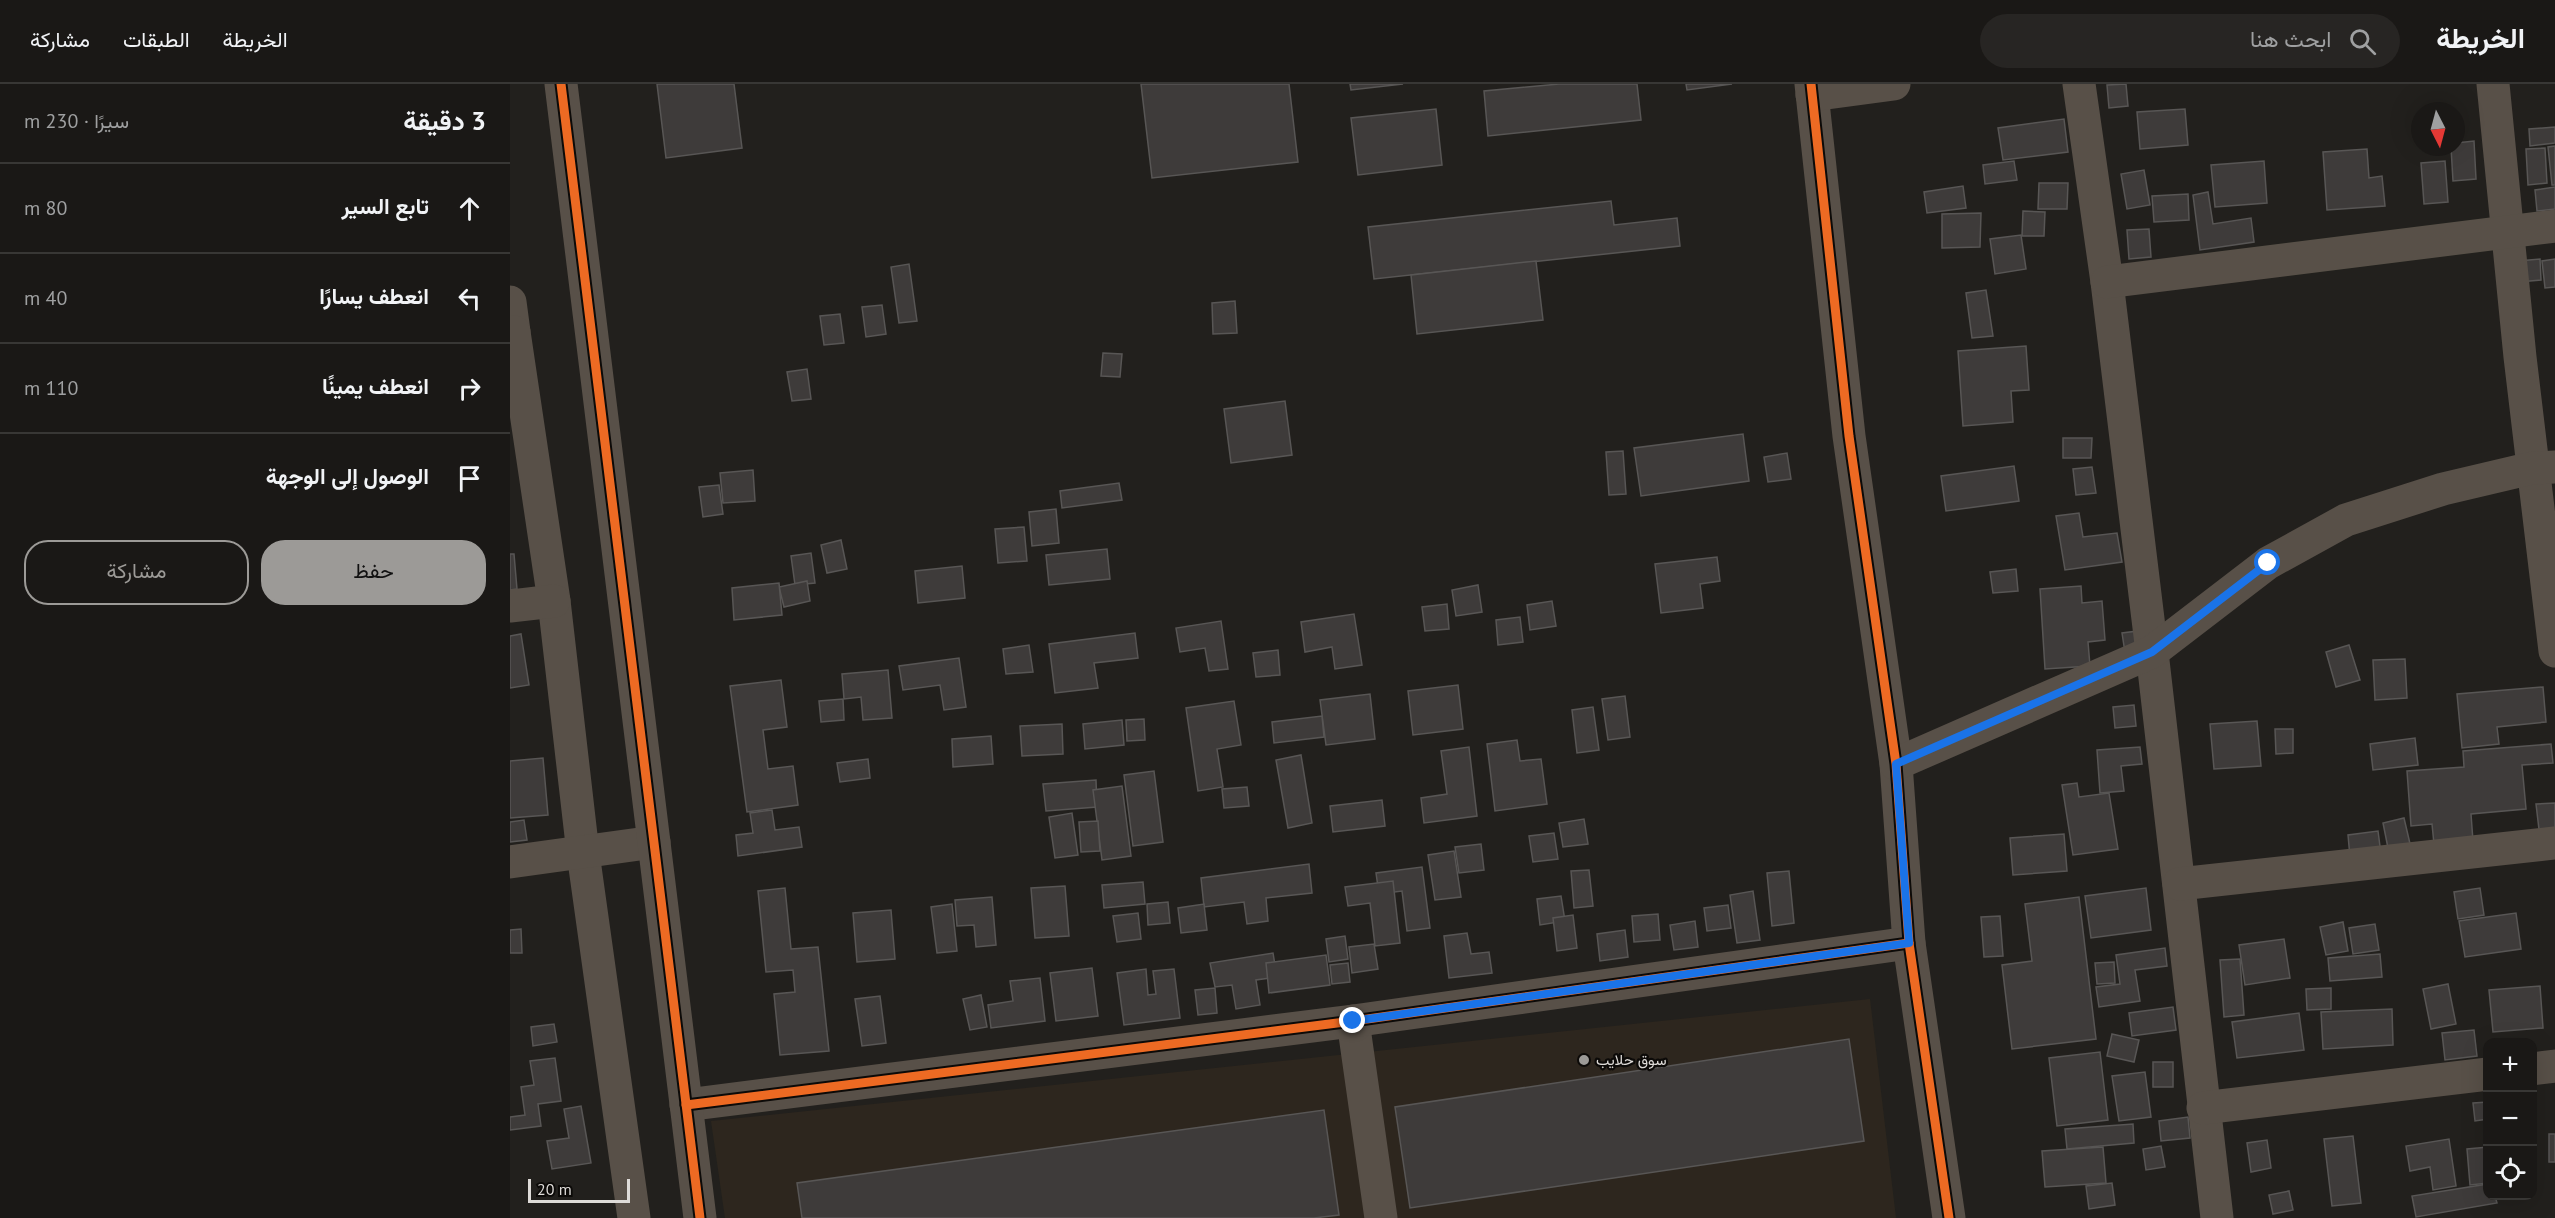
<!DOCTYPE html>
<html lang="ar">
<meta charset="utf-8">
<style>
:root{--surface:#1a1816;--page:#272523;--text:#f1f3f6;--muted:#9fa0a1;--line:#383735;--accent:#9c9a97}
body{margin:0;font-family:"PT Sans",Vazirmatn,sans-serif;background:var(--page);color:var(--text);direction:rtl}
.controls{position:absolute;right:18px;bottom:18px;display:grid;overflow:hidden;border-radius:12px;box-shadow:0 6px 24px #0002}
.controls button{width:54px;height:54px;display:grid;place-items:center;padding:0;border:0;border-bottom:2px solid var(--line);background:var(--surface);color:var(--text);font:30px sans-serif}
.compass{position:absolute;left:1901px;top:18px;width:54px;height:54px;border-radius:50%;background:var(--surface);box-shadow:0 6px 24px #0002;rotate:174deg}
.scale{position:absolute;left:18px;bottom:15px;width:102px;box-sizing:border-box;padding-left:6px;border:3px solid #dedbd8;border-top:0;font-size:16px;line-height:21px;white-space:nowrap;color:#dedbd8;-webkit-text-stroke:4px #0c0a08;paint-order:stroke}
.stop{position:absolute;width:18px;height:18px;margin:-14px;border:4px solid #1a73e8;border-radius:50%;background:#fff}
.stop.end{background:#1a73e8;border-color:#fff;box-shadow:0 2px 6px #0008}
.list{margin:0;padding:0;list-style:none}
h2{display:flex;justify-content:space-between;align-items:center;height:78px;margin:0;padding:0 24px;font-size:26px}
h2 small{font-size:20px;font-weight:400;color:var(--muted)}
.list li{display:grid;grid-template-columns:39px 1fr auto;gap:18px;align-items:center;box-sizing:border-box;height:90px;padding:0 24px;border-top:2px solid var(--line)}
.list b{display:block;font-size:22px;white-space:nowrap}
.list em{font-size:20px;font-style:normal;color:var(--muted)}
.actions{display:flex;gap:12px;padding:18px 24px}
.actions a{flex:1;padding:14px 0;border:2px solid var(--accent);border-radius:24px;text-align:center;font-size:21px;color:var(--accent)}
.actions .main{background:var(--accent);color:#111}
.icon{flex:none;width:33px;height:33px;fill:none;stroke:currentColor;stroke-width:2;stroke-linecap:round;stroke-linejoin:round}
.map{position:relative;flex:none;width:2045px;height:1134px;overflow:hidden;direction:ltr}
header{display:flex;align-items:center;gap:36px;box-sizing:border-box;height:84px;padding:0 30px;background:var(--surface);border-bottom:2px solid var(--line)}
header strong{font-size:28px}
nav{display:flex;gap:33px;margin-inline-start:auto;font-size:21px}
.search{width:420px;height:54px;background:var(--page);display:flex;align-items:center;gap:15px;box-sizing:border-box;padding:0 21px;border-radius:33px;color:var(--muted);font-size:22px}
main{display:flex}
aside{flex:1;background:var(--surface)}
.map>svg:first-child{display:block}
.built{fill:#2d261e}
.building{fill:#3e3b3a;stroke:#585655;stroke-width:1.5}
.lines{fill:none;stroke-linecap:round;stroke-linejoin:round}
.minor{stroke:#585048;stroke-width:33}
.tertiary{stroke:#585048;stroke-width:33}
.cycleway-casing{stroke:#0c0a08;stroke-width:13}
.cycleway{stroke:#ed6a23;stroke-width:9}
.route{stroke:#1a73e8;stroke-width:8}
.poi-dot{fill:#9c9a97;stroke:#0c0a08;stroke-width:2}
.labels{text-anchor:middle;stroke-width:4.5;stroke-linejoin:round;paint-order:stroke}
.poi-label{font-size:15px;fill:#dedbd8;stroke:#0c0a08;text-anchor:start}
</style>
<header>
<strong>الخريطة</strong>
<div class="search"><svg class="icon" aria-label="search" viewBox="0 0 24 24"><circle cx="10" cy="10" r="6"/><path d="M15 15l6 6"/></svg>ابحث هنا</div>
<nav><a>الخريطة</a><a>الطبقات</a><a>مشاركة</a></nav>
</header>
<main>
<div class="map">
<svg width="2045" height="1134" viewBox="0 0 2045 1134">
<rect width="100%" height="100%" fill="#22201d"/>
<path class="built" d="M1360,915L1386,1134H215L201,1037Z"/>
<g class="building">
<path d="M147,0H224L232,64L156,74Z"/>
<path d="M631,0H779L788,78L642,94Z"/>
<path d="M840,0H893L841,6Z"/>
<path d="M1049,0H1127L1131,36L978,52L974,7Z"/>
<path d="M1176,0H1222L1177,6Z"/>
<path d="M1616,0L1618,22L1599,24L1597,1Z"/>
<path d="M926,25L932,81L848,91L841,34Z"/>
<path d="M1675,25L1678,61L1630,65L1627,28Z"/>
<path d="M1554,35L1558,68L1493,76L1488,44Z"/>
<path d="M2045,43V59L2020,62L2019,45Z"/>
<path d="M1964,57L1966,95L1943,97L1941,63H1946V59Z"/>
<path d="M2045,62V101H2042L2038,63Z"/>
<path d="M2035,64L2037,99L2018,101L2016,65Z"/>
<path d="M1857,65L1859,94L1872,92L1875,122L1817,126L1813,68Z"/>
<path d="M1504,77L1507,96L1475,100L1473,81Z"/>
<path d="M1754,77L1757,119L1705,123L1701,81Z"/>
<path d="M1935,77L1938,118L1914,120L1911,79Z"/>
<path d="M1634,86L1640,121L1617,125L1611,90Z"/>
<path d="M1529,99H1558L1557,125H1528Z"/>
<path d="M1453,102L1456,124L1417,129L1414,108Z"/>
<path d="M2045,103V125L2027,127L2025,106Z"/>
<path d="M1698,108L1703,140L1741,134L1744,158L1690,166L1683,111Z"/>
<path d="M1678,110L1679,136L1644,138L1642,112Z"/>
<path d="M1101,117L1104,141L1167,134L1170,162L864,195L858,143Z"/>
<path d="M1513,127L1535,128L1534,152H1512Z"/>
<path d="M1471,129L1470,163L1432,164V130Z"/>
<path d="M1639,145L1641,173L1619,175L1617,146Z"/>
<path d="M1511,151L1516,185L1485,190L1480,155Z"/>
<path d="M2030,175L2031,196L2009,198L2008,177Z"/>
<path d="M2045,175V203L2035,204L2032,177Z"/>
<path d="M1026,177L1033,236L907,250L901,191Z"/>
<path d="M399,180L407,237L389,239L381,183Z"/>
<path d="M1476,206L1483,252L1462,254L1456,209Z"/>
<path d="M725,217L727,249L703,250L702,219Z"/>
<path d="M372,221L376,250L356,253L352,223Z"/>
<path d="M330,230L334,259L314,261L310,232Z"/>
<path d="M1516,262L1519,306L1501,307L1503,338L1453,342L1448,267Z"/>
<path d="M593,269L612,270L610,293L591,292Z"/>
<path d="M297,285L301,315L282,317L277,288Z"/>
<path d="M775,317L782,371L721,379L714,325Z"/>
<path d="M1233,350L1239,397L1131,412L1124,364Z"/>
<path d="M1553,354H1582L1581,374H1553Z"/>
<path d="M1113,367L1116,410L1099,411L1096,368Z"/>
<path d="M1277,369L1281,395L1258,398L1254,373Z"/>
<path d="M1504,382L1509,417L1436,427L1431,392Z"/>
<path d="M1582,383L1586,409L1566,411L1563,385Z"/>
<path d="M243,386L245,417L213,419L210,389Z"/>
<path d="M609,399L612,416L552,424L550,407Z"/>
<path d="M209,401L213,430L193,433L189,403Z"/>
<path d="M546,425L549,459L522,462L519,428Z"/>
<path d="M1569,429L1573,453L1607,449L1612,478L1555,486L1546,432Z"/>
<path d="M514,443L517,477L488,479L485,445Z"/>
<path d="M331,456L337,485L317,489L311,461Z"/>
<path d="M597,465L600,495L539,501L536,471Z"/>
<path d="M301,469L305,499L285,501L281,472Z"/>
<path d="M0,470H4L7,505L0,506Z"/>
<path d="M1207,473L1210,497L1190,500L1193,524L1151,529L1145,480Z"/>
<path d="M452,482L455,514L408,519L405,487Z"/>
<path d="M1506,485L1508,507L1483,509L1480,488Z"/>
<path d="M297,497L300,517L274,523L269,503Z"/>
<path d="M269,499L272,531L224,536L222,504Z"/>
<path d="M968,501L972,528L946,532L942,506Z"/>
<path d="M1571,502L1572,519L1592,517L1595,556L1578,558L1580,582L1535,585L1530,505Z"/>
<path d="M1042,517L1046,542L1020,546L1017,521Z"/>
<path d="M937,520L939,545L915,547L912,523Z"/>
<path d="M844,530L852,581L825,585L822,563L795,568L791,538Z"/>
<path d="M1010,533L1013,558L988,561L986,536Z"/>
<path d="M711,537L718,585L699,587L695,564L670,568L666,544Z"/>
<path d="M1636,546L1616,575L1612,549Z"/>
<path d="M625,549L628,574L584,579L588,604L545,609L539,560Z"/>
<path d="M11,550L19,601L0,604V552Z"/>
<path d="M519,561L523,588L496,590L493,565Z"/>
<path d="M1839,561L1850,596L1826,603L1816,568Z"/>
<path d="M768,566L770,591L746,593L743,569Z"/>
<path d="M449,574L456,623L434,626L430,601L393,606L389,582Z"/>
<path d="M1895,575L1897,614L1865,616L1863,576Z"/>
<path d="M378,586L382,634L353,636L351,613L334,615L332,590Z"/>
<path d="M271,596L277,643L253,646L258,685L283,682L288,721L237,728L220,602Z"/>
<path d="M948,601L953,645L903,651L898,607Z"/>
<path d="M2033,603L2036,638L1987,643L1989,660L1952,664L1947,610Z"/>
<path d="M860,610L865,655L816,661L810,616Z"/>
<path d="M1115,612L1120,653L1098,656L1092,615Z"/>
<path d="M333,615L334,636L311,638L309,617Z"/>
<path d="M724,617L731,661L707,665L713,703L688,707L676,624Z"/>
<path d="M1624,621L1626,642L1605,644L1603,623Z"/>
<path d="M1083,623L1089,666L1067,669L1062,626Z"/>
<path d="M812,632L814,653L764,659L762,638Z"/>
<path d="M634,635L635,656L617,657L616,636Z"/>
<path d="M612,636L614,661L575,665L573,640Z"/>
<path d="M1747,637L1751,682L1704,685L1700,640Z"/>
<path d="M552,640L553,670L512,672L510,642Z"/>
<path d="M1765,645H1783V669L1766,670Z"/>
<path d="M481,652L483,680L443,683L442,655Z"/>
<path d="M1905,654L1908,681L1863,686L1860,660Z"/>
<path d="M1007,656L1010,677L1031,675L1037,720L985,727L977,660Z"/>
<path d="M2041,660L2043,679L2012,681L2016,725L1961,730L1963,757L1924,760L1922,740L1901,742L1897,687L1954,683L1953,667Z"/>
<path d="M959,663L967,732L914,739L911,714L937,710L931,667Z"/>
<path d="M1630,663L1632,680L1611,682L1614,707L1590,709L1587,666Z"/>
<path d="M791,671L802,739L778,744L766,676Z"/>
<path d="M33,674L38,731L0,734V677Z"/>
<path d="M358,675L360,694L330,698L327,679Z"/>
<path d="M644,687L653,758L623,762L614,691Z"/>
<path d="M586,696L587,723L536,727L533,700Z"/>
<path d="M1567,699L1569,713L1599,709L1608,765L1563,771L1552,701Z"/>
<path d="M612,702L621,772L592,776L583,706Z"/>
<path d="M737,703L739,722L714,724L712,705Z"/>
<path d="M872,716L875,742L823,748L820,722Z"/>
<path d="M2045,719V752L2030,754L2026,720Z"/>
<path d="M262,726L265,746L289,743L292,763L228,772L226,751L243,749L240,729Z"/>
<path d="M562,729L568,771L545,774L539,733Z"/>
<path d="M1894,734L1901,764L1879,769L1873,739Z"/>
<path d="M1074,735L1078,760L1053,763L1049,739Z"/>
<path d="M14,736L17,756L0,758V738Z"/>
<path d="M588,737L590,767L571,768L569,738Z"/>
<path d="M1868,747L1871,770L1840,773L1838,751Z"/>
<path d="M1044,749L1048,775L1023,778L1019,752Z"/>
<path d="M1554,750L1557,787L1503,791L1500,754Z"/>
<path d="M971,760L974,786L949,789L945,763Z"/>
<path d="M944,767L951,813L925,816L918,771Z"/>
<path d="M799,780L802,809L756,814L758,837L737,840L734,818L694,823L691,794Z"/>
<path d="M912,783L920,844L897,847L892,807L869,810L866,789Z"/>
<path d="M1079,786L1083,822L1064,824L1061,787Z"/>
<path d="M1279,787L1284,839L1262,842L1257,789Z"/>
<path d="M883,797L890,859L865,862L860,819L838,822L835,803Z"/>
<path d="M633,798L635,820L594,824L592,801Z"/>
<path d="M555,802L559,852L525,854L521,804Z"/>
<path d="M275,804L281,865L308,863L319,967L270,971L264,910L285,908L283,886L256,888L248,807Z"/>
<path d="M1636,804L1641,846L1581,854L1575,812Z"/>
<path d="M1970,804L1974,831L1948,835L1944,808Z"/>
<path d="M1243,807L1250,856L1227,859L1220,811Z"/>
<path d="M1051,812L1055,837L1030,841L1027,815Z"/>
<path d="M482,813L486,861L466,863L464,841L447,842L445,816Z"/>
<path d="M1569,813L1586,955L1502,965L1492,881L1522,877L1515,820Z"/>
<path d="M658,818L660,839L638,841L637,820Z"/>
<path d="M442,820L447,867L427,869L421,823Z"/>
<path d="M694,820L697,846L671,849L668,824Z"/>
<path d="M1218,821L1221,844L1197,847L1194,824Z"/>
<path d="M381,826L385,875L347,878L343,829Z"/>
<path d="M628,829L631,855L607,858L603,832Z"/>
<path d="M2006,829L2011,865L1955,873L1949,837Z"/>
<path d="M1148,830L1150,856L1124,858L1122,832Z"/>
<path d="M1063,831L1067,864L1047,867L1043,834Z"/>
<path d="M1490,832L1493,872L1474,873L1471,833Z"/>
<path d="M1185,837L1188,863L1164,866L1160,841Z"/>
<path d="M1833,838L1838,867L1816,871L1810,843Z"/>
<path d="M1865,840L1869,866L1843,870L1839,844Z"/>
<path d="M11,845L12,869H0V846Z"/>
<path d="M1115,846L1118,873L1090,877L1087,850Z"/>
<path d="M957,849L961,870L979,868L982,889L939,894L934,852Z"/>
<path d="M835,852L838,875L819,878L816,855Z"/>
<path d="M1774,855L1780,894L1735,901L1729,861Z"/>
<path d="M864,860L868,885L842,889L839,863Z"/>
<path d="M1655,864L1657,882L1625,886L1630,917L1589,923L1586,903L1610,900L1606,871Z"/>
<path d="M763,869L767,893L746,896L750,921L726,925L722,901L705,903L700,879Z"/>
<path d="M1870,870L1872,893L1820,897L1818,874Z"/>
<path d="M816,871L820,901L759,909L756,879Z"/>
<path d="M1730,875L1734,931L1714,933L1710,876Z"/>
<path d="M1604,878L1605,899L1587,900L1585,879Z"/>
<path d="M838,879L840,898L822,900L820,881Z"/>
<path d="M582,884L588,932L546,937L540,889Z"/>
<path d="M636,885L638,911L646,910L643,887L664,885L670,934L614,941L607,889Z"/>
<path d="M530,894L535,937L481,944L478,921L503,917L500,897Z"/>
<path d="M1938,900L1946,940L1921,945L1913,905Z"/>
<path d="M2030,902L2033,944L1983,948L1979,906Z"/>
<path d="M705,904L707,929L688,931L685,906Z"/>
<path d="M1821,904V925L1797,926L1796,905Z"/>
<path d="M471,911L477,943L460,946L453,915Z"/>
<path d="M370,912L376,959L352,962L345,915Z"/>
<path d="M1663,923L1666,946L1622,952L1619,929Z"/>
<path d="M1882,925L1883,961L1813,965L1811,928Z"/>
<path d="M1789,929L1794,966L1727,974L1722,938Z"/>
<path d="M44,940L47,958L23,962L21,943Z"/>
<path d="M1964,946L1967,972L1935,976L1932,949Z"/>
<path d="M1602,950L1629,956L1624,978L1597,972Z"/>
<path d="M1339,955L1354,1057L900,1124L885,1023Z"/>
<path d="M1590,968L1598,1036L1547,1042L1539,974Z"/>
<path d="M45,974L51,1017L28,1020L31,1042L0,1046V1033L15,1031L11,1003L24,1001L20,977Z"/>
<rect x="1643" y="978" width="20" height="25"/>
<path d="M1635,988L1641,1033L1609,1037L1602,992Z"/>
<path d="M1978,1018V1035L1965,1037L1963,1019Z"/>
<path d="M71,1022L81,1079L42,1085L37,1057L59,1054L54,1025Z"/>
<path d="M814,1026L829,1131L804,1134H292L287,1099Z"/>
<path d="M1678,1033L1680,1054L1651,1057L1649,1037Z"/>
<path d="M1623,1040L1624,1059L1557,1065L1555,1045Z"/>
<rect x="2039" y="1050" width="6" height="28"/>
<path d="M1843,1052L1851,1119L1822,1122L1814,1055Z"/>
<path d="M1939,1055L1946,1102L1923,1106L1920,1083L1900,1087L1896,1062Z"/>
<path d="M1757,1056L1761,1084L1741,1088L1737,1059Z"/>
<path d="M1651,1062L1655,1083L1636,1086L1633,1065Z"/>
<path d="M1593,1063L1596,1099L1535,1103L1532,1067Z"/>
<path d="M1978,1063V1099L1960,1101L1957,1065Z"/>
<path d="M1602,1099L1605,1121L1579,1125L1576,1102Z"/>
<path d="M1978,1100V1112H1985L1987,1119L1906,1133L1902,1112Z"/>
<path d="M1779,1107L1783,1126L1763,1130L1759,1111Z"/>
</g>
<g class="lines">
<g class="minor">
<path d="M1301,0L1339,352L1386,680L1399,859L1439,1134"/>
<path d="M1569,0L1597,198L1642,568L1707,1134"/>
<path d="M1983,0L2010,273L2045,567"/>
<path d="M1302,11L1384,0"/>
<path d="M1597,198L2045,142"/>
<path d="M0,218L4,248L0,249"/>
<path d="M4,248L44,517L73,769L124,1134"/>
<path d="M0,522L44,517"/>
<path d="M1386,680L1642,568L1758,479L1836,436L1933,405L2022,384L2045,383"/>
<path d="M0,778L144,758"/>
<path d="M1669,800L2045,759"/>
<path d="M843,937L871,1134"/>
<path d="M2022,985L2045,982"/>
<path d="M176,1021L843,937L1399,859"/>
<path d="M1693,1024L1978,990"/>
</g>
<path class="tertiary" d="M51,0L190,1134"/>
<defs>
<g id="cycleway">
<path d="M51,0L190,1134"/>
<path d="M1301,0L1339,352L1386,680L1399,859L1439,1134"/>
<path d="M176,1021L843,937L1399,859"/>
</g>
</defs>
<use href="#cycleway" class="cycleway-casing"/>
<use href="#cycleway" class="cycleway"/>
</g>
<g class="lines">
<path class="route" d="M843,937L1399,859L1386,680L1642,568L1758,479"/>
</g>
<circle class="poi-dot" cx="1074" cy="976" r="6"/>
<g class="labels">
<g class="poi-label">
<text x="1086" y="981">سوق حلايب</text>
</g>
</g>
</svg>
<div class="controls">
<button>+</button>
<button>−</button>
<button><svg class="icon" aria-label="locate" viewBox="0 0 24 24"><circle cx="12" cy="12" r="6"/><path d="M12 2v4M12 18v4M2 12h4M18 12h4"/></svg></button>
</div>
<svg class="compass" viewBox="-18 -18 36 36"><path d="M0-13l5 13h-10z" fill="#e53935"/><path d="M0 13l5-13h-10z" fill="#9fa0a1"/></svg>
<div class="scale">20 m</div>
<div class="stop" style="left:1758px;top:479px"></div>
<div class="stop end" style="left:843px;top:937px"></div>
</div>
<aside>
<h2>3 دقيقة<small>سيرًا · 230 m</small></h2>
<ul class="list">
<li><svg class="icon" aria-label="ahead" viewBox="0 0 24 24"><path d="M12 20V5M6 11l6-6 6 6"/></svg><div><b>تابع السير</b></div><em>80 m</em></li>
<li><svg class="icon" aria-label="left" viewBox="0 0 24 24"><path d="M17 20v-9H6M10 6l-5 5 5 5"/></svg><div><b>انعطف يسارًا</b></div><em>40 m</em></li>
<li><svg class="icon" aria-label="right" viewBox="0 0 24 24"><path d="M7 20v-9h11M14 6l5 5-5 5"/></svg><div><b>انعطف يمينًا</b></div><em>110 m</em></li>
<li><svg class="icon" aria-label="arrive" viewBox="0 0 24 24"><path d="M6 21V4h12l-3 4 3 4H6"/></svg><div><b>الوصول إلى الوجهة</b></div></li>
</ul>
<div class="actions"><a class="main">حفظ</a><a>مشاركة</a></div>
</aside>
</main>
